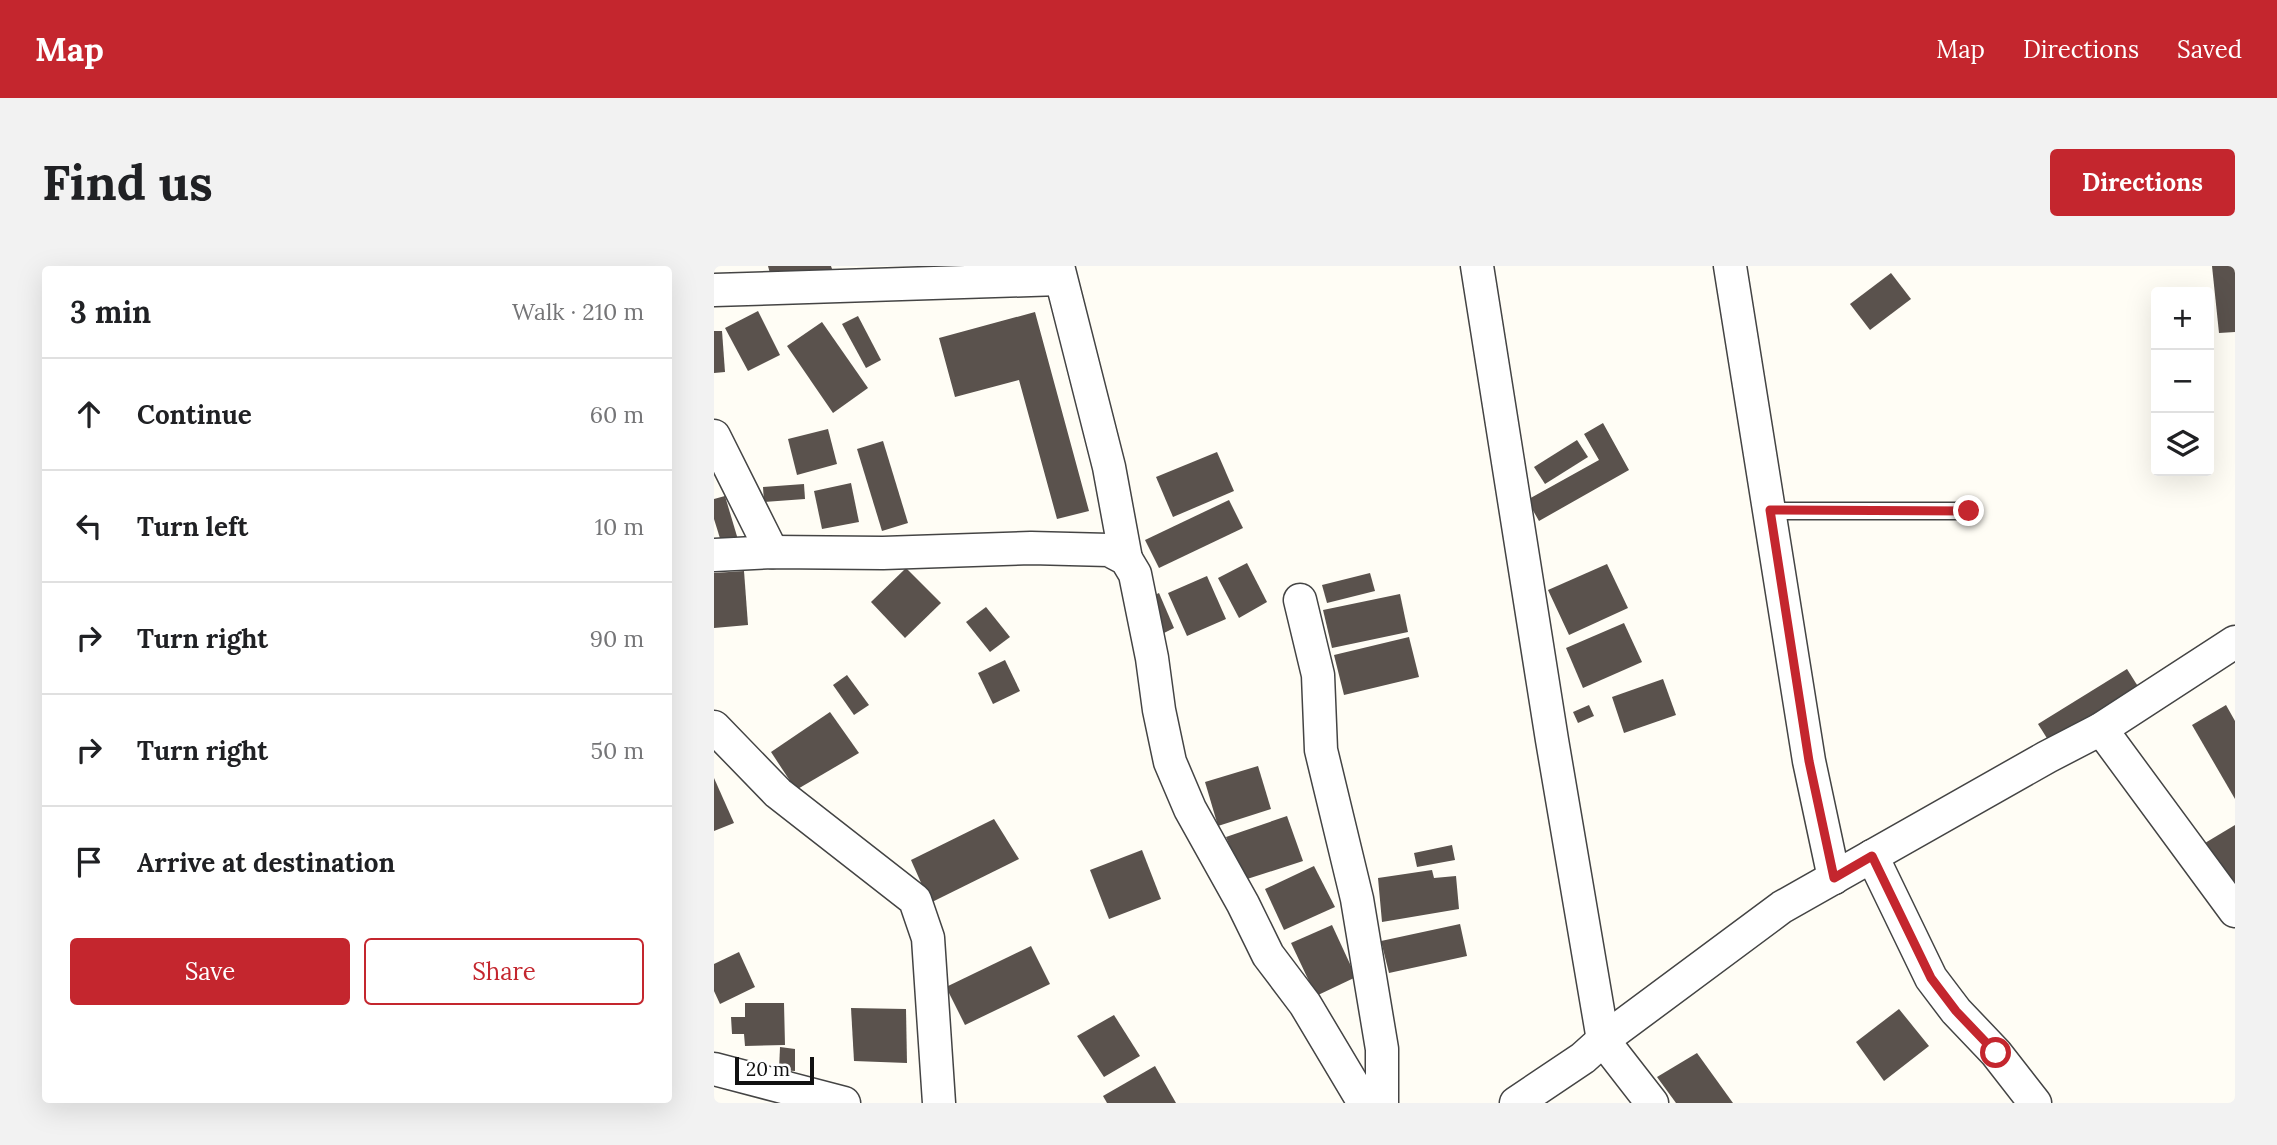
<!DOCTYPE html>
<meta charset="utf-8">
<style>
:root{--surface:#fff;--page:#f2f2f2;--text:#202124;--muted:#757577;--line:#e0e0e0;--accent:#c4262e}
body{margin:0;font-family:Lora,serif;background:var(--page);color:var(--text)}
.controls{position:absolute;right:21px;top:21px;display:grid;overflow:hidden;border-radius:7px;box-shadow:0 7px 28px #0002}
.controls button{width:63px;height:63px;display:grid;place-items:center;padding:0;border:0;border-bottom:2px solid var(--line);background:var(--surface);color:var(--text);font:35px sans-serif}
.scale{position:absolute;left:21px;bottom:18px;width:79px;box-sizing:border-box;padding-left:7px;border:4px solid #111;border-top:0;font-size:19px;line-height:24px;white-space:nowrap;color:#111;-webkit-text-stroke:5px #fff;paint-order:stroke}
.stop{position:absolute;width:21px;height:21px;margin:-16px;border:5px solid #c4262e;border-radius:50%;background:#fff}
.stop.end{background:#c4262e;border-color:#fff;box-shadow:0 2px 7px #0008}
.list{margin:0;padding:0;list-style:none}
h2{display:flex;justify-content:space-between;align-items:center;height:91px;margin:0;padding:0 28px;font-size:30px}
h2 small{font-size:23px;font-weight:400;color:var(--muted)}
.list li{display:grid;grid-template-columns:46px 1fr auto;gap:21px;align-items:center;box-sizing:border-box;height:112px;padding:0 28px;border-top:2px solid var(--line)}
.list b{display:block;font-size:26px;white-space:nowrap}
.list em{font-size:23px;font-style:normal;color:var(--muted)}
.actions{display:flex;gap:14px;padding:21px 28px}
.actions a{flex:1;padding:16px 0;border:2px solid var(--accent);border-radius:7px;text-align:center;font-size:24px;color:var(--accent)}
.actions .main{background:var(--accent);color:#fff}
.icon{flex:none;width:38px;height:38px;fill:none;stroke:currentColor;stroke-width:2;stroke-linecap:round;stroke-linejoin:round}
.map{position:relative;flex:none;width:1521px;height:837px;overflow:hidden;border-radius:7px}
header{display:flex;align-items:center;gap:42px;box-sizing:border-box;height:98px;padding:0 35px;background:var(--accent);color:#fff}
header strong{font-size:33px}
nav{display:flex;gap:38px;margin-inline-start:auto;font-size:24px}
.intro{display:flex;align-items:center;justify-content:space-between;box-sizing:border-box;height:168px;padding:0 42px}
h1{margin:0;font-size:49px}
.button{padding:18px 32px;border-radius:7px;background:var(--accent);color:#fff;font-size:24px;font-weight:700}
main{display:flex;gap:42px;padding:0 42px}
aside{flex:1;background:var(--surface);border-radius:7px;box-shadow:0 7px 28px #0002}
.map>svg:first-child{display:block}
.building{fill:#5a524d}
.lines{fill:none;stroke-linecap:round;stroke-linejoin:round}
.service-casing{stroke:#444;stroke-width:19}
.minor-casing{stroke:#444;stroke-width:35}
.service{stroke:#fff;stroke-width:16}
.minor{stroke:#fff;stroke-width:32}
.route{stroke:#c4262e;stroke-width:9}
</style>
<header>
<strong>Map</strong>
<nav><a>Map</a><a>Directions</a><a>Saved</a></nav>
</header>
<div class="intro"><h1>Find us</h1><a class="button">Directions</a></div>
<main>
<aside>
<h2>3 min<small>Walk · 210 m</small></h2>
<ul class="list">
<li><svg class="icon" aria-label="ahead" viewBox="0 0 24 24"><path d="M12 20V5M6 11l6-6 6 6"/></svg><div><b>Continue</b></div><em>60 m</em></li>
<li><svg class="icon" aria-label="left" viewBox="0 0 24 24"><path d="M17 20v-9H6M10 6l-5 5 5 5"/></svg><div><b>Turn left</b></div><em>10 m</em></li>
<li><svg class="icon" aria-label="right" viewBox="0 0 24 24"><path d="M7 20v-9h11M14 6l5 5-5 5"/></svg><div><b>Turn right</b></div><em>90 m</em></li>
<li><svg class="icon" aria-label="right" viewBox="0 0 24 24"><path d="M7 20v-9h11M14 6l5 5-5 5"/></svg><div><b>Turn right</b></div><em>50 m</em></li>
<li><svg class="icon" aria-label="arrive" viewBox="0 0 24 24"><path d="M6 21V4h12l-3 4 3 4H6"/></svg><div><b>Arrive at destination</b></div></li>
</ul>
<div class="actions"><a class="main">Save</a><a>Share</a></div>
</aside>
<div class="map">
<svg width="1521" height="837" viewBox="0 0 1521 837">
<rect width="100%" height="100%" fill="#fffdf5"/>
<g class="building">
<path d="M54,0H117L119,6L60,22Z"/>
<path d="M1498,0H1521V66L1505,67Z"/>
<path d="M1177,7L1197,33L1156,64L1136,38Z"/>
<path d="M44,45L66,89L34,105L11,62Z"/>
<path d="M321,46L375,245L343,253L305,114L241,131L225,72Z"/>
<path d="M144,50L167,94L152,102L128,58Z"/>
<path d="M108,56L154,122L119,147L73,80Z"/>
<path d="M0,65H8L11,106L0,107Z"/>
<path d="M889,157L915,204L825,255L813,234L885,194L870,168Z"/>
<path d="M114,163L123,198L83,209L74,173Z"/>
<path d="M863,174L874,191L831,218L820,201Z"/>
<path d="M169,175L194,257L168,265L143,183Z"/>
<path d="M503,186L520,225L459,251L442,211Z"/>
<path d="M137,217L145,256L108,263L100,225Z"/>
<path d="M90,218L91,233L50,236L49,221Z"/>
<path d="M11,230L25,277L9,282L0,253V233Z"/>
<path d="M515,234L529,262L445,302L431,274Z"/>
<path d="M533,297L553,336L525,352L504,312Z"/>
<path d="M893,298L914,342L855,369L834,324Z"/>
<path d="M192,302L227,337L191,372L157,336Z"/>
<path d="M30,305L34,359L0,362V307Z"/>
<path d="M656,307L661,325L613,337L608,319Z"/>
<path d="M493,310L512,353L473,370L454,327Z"/>
<path d="M445,327L460,362L448,368L432,333Z"/>
<path d="M686,328L694,366L618,382L609,344Z"/>
<path d="M272,341L296,371L276,386L252,356Z"/>
<path d="M910,357L928,396L869,422L852,382Z"/>
<path d="M695,371L705,411L630,429L620,389Z"/>
<path d="M291,394L306,425L279,438L264,407Z"/>
<path d="M1413,403L1425,422L1336,477L1324,458Z"/>
<path d="M133,409L155,439L140,449L119,419Z"/>
<path d="M949,413L962,449L910,467L898,431Z"/>
<path d="M875,439L880,450L864,457L859,446Z"/>
<path d="M1512,439L1521,455V533L1478,459Z"/>
<path d="M116,446L145,487L82,524L57,486Z"/>
<path d="M544,500L557,543L504,560L491,516Z"/>
<path d="M0,512L20,557L0,565Z"/>
<path d="M573,550L589,595L530,614L512,571Z"/>
<path d="M280,553L305,593L216,637L197,594Z"/>
<path d="M1521,559V615L1515,618L1491,577Z"/>
<path d="M738,579L741,594L703,601L700,587Z"/>
<path d="M428,584L447,633L395,653L376,604Z"/>
<path d="M600,600L621,641L570,664L551,623Z"/>
<path d="M718,604L720,612L742,610L745,643L668,656L664,612Z"/>
<path d="M746,658L753,690L675,707L667,675Z"/>
<path d="M618,659L642,711L602,730L577,677Z"/>
<path d="M317,680L336,718L251,759L232,721Z"/>
<path d="M25,686L41,721L6,738L0,725V698Z"/>
<path d="M31,737H70L71,779L31,780L30,768H18L17,751H31Z"/>
<path d="M137,742L192,743L193,797L140,795Z"/>
<path d="M1185,743L1215,780L1170,815L1142,776Z"/>
<path d="M400,749L426,790L390,811L363,770Z"/>
<path d="M66,781L81,783V805L65,804Z"/>
<path d="M983,787L1019,837H962L943,811Z"/>
<path d="M441,800L462,837H393L389,830Z"/>
</g>
<g class="lines">
<defs>
<path id="service" d="M1056,245H1255"/>
<g id="minor">
<path d="M344,0L395,201L412,293"/>
<path d="M763,0L838,474L889,774L938,837"/>
<path d="M1016,0L1095,495L1120,612"/>
<path d="M0,24L346,13"/>
<path d="M0,170L58,286"/>
<path d="M0,289L58,286L169,287L317,282L395,284L412,293L421,308L438,392L445,444L456,496L476,543L529,638L554,689L591,738L650,837"/>
<path d="M586,334L604,409L607,484L643,633L668,783V837"/>
<path d="M0,461L64,527L201,634L214,672L225,837"/>
<path d="M1387,463L1521,645"/>
<path d="M1158,590L1217,712L1242,745L1282,787L1321,837"/>
<path d="M0,803L130,837"/>
<path d="M802,837L869,792L889,774L1068,641L1333,491L1387,463L1521,376"/>
</g>
</defs>
<use href="#service" class="service-casing"/>
<use href="#minor" class="minor-casing"/>
<use href="#service" class="service"/>
<use href="#minor" class="minor"/>
</g>
<g class="lines">
<path class="route" d="M1255,245L1056,244L1095,495L1120,612L1158,590L1217,712L1242,745L1282,787"/>
</g>
</svg>
<div class="controls">
<button>+</button>
<button>−</button>
<button><svg class="icon" aria-label="layers" viewBox="0 0 24 24"><path d="M12 4l9 5-9 5-9-5zM3 14l9 5 9-5"/></svg></button>
</div>
<div class="scale">20 m</div>
<div class="stop" style="left:1282px;top:787px"></div>
<div class="stop end" style="left:1255px;top:245px"></div>
</div>
</main>
